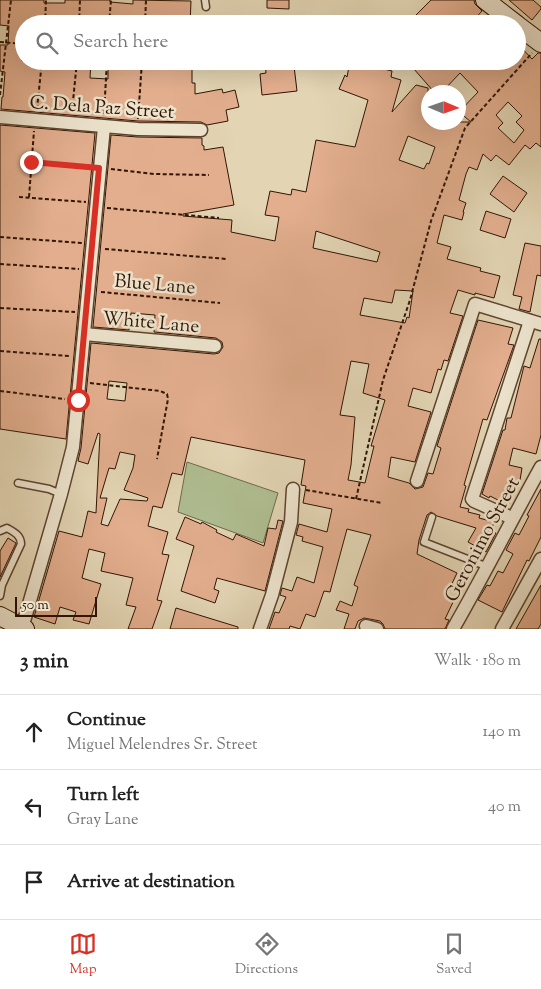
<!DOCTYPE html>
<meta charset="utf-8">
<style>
:root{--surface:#fff;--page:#f2f2f2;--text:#222;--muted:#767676;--line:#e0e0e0;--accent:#d93025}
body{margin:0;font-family:"Sorts Mill Goudy",serif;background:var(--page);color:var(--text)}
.compass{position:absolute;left:421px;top:85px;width:45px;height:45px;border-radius:50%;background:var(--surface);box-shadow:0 5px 20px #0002;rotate:92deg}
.scale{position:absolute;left:15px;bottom:12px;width:82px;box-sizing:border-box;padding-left:5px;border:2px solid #311403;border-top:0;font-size:14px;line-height:18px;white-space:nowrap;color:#311403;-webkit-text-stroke:4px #ede4ce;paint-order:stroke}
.stop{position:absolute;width:15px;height:15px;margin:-11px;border:4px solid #d93025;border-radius:50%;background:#fff}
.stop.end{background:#d93025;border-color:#fff;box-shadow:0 1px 5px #0008}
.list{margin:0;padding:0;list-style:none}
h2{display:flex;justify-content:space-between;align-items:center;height:65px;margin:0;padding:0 20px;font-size:21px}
h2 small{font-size:16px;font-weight:400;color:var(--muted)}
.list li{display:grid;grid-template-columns:32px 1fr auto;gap:15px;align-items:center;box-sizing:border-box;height:75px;padding:0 20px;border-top:1px solid var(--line)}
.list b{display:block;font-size:19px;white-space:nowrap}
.list p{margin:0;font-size:16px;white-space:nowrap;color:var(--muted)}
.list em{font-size:16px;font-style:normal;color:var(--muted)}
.icon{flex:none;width:28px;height:28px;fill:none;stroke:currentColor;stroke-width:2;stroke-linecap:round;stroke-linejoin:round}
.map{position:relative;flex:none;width:541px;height:629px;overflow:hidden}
.search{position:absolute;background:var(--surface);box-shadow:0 5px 20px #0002;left:15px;right:15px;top:15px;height:55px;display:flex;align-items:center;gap:12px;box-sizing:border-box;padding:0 18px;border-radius:28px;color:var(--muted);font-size:19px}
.sheet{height:290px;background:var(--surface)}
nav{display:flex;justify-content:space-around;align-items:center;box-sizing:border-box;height:70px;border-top:1px solid var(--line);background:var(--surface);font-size:14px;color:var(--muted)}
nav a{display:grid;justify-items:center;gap:2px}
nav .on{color:var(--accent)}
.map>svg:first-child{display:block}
.green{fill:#afbe91;stroke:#70694a}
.building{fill:#e2ae8e;stroke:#311403;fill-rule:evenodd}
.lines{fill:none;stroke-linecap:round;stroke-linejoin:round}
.service-casing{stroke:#5e442f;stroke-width:9}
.minor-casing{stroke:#5e442f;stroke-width:15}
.secondary-casing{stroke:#311403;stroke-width:20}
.path{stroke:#311403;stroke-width:2;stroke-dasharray:4 2.5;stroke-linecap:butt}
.service{stroke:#ede4ce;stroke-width:6}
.minor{stroke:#ede4ce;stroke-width:12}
.secondary{stroke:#ede4ce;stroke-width:18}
.route{stroke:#d93025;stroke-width:6}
.labels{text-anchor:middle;stroke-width:5;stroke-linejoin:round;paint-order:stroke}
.street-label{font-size:19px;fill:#311403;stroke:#ede4ce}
</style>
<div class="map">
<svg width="541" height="629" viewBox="0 0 541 629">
<rect width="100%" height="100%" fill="#e3d5b4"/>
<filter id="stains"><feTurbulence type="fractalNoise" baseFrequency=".004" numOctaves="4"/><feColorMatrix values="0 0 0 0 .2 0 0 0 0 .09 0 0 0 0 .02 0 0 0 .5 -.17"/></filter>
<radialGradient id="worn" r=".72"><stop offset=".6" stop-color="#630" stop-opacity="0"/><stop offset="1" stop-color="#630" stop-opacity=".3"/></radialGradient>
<path class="green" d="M187,462L278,493L263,543L178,512Z"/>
<g class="building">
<path d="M0,0H44V3H65V0H110V2L133,4V0L191,1L190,24L60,22V24H24L22,61H91L90,78L108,79V61H192V83H195V94L222,89L223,93L235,90L239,107L226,110L228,121L207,125L201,122L138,121L1,109L2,97H3L5,72L0,71V45H8L9,26L0,25Z"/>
<path d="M267,0H289V9L267,8Z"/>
<path d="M431,0H474L475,4L482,11L470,24H407Z"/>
<path d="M509,0H533L541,7V9L532,20Z"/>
<path d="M517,43L532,59L538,53H541V147L536,143L530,149L525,145L509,165L496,155L491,161L483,154L477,170L469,167L466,174L459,200L466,203L463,212H464L462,220L444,215L437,243L451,247L447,259L481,268L480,271L500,276L494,298L475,293V295L458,290L450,313L463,316L448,361L444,360L441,370L438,369L431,393L413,388L408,406L431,412L415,462L391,457L388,477L409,483L415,489L423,487L428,473L433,474L441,448L437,446L478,320L513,328L508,344L514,345L487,420L483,419L464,485L466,486L460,507L469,509L468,512L480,515L479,518L494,522L491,531L496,533L486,552L468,542L476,528L437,516L431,512L427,515L419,540L417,554L457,573L447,594L455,598L445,619L449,620L445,629H385L383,624L380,621L364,618L358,621L355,629H344L349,614L336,610L340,601L352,606L358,587L354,585L371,535L347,529L330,592L324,591L315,617L306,614L300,629L290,626L289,629H269L275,612L279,613L286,597L280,595L282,588L292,591L297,577L314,583L323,547L302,541L303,537L296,535L299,524L327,532L332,509L303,503L306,486L301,485L305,460L191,437L182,475L172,473L162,508L153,506L148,526L168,532L162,554L169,555L157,600L162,601L152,629H128L136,607L126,605L133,578L101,571L105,553L89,549L82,578L101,584L89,624L73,620L76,612L60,607L55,624L34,617L59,531L82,537L88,511L96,513L100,434L98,433L88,464L78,461L81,448L91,343L214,354L219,353L223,347L222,342L216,338L154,332L155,315L131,313L129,330L93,327L111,135L138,137L202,138V145L204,146V150L223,147L234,205L183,214V216L232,220L231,232L275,241L279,217L265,215L270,191L291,195L292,189L306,192L316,140L355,147L368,100L339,89L345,75L347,77L350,61H387L380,68L392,71L391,77L401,80L392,112L416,85L428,88V122H471L459,112L478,92L460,73L442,92H434L407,61H493L499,68L505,61H517ZM508,102L522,116L516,122L524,130L514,143L498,128L503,123L496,115ZM408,136L435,147L429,164L427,163L424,169L399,160ZM316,231L380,252L377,262L313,248ZM395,290L413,291L409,318L407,317L405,323L360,315L364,298L392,303ZM351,361L369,364L363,393L385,400L371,446H374L365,483L348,480L351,465L355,417L340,415ZM109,381L127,383L125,401L107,399ZM120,452L135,455L133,468L124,490L148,498L147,501L120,499L108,526L101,524L107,498H100L109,468L115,469Z"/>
<path d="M265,61H278V68L294,66L297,91L262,95L260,74L266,73Z"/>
<path d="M0,125L95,133L66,439L0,429Z"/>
<path d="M503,176L527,193L514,212L490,194Z"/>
<path d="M486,211L511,219L505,238L480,230Z"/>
<path d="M525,243L541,246V276L537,275L530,312L519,309L522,297L513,295Z"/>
<path d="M539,339H541V435L536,454L513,448L509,465L522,468L520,480L508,505L490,496L489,498L482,494L503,430H505L507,418H511L524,366L530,368Z"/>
<path d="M541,489V537L529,561L527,560L502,612L478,600L487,585L490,586L498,571L503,573L513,554L506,550L515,533L519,535L529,516L527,515Z"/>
<path d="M185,517L201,524L202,522L217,530L216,532L233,540L236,534L264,546L268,528L276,529L278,520L283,521L265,591L217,578L214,589L219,591L215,603L181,591L194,546L176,539Z"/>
<path d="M8,538L16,543L0,577V551Z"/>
<path d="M541,585V624L538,629H516Z"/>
<path d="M176,608L238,627V629H170Z"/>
</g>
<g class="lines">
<defs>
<g id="service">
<path d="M205,0L206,7"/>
<path d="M18,483L49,489L61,494"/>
<path d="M432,517L424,542L488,567"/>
<path d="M0,531L7,528C14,532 21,535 21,544L2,585L0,596"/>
</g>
<g id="minor">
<path d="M0,117L138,129L201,130"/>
<path d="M84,334L215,346"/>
<path d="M417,481L475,304L541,324"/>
<path d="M512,518L474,501L472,499L530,321"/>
<path d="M366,626L377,629"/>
<path d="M22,628L61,494L73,447L104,127"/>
<path d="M260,629L272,595L291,522L293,489"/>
<path d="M453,629C484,575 511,521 541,467"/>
<path d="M502,629L541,559"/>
</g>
<g id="secondary">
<path d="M485,0L516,24"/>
<path d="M517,25L541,43"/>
<path d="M0,616L25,629"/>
</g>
</defs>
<use href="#service" class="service-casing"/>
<use href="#minor" class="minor-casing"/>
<use href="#secondary" class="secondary-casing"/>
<g class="path">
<path d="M45,24L46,0"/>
<path d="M79,24L80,0"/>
<path d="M109,24L111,0"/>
<path d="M145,24L146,0"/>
<path d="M0,42L24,44"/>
<path d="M0,95L11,0"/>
<path d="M37,109L42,61"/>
<path d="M72,111L77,61"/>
<path d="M104,114L107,61"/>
<path d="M138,119L142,61"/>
<path d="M31,162L89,166"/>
<path d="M111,169L154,174L209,175"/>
<path d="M19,197L86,202"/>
<path d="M29,197L34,131"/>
<path d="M107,208L219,218"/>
<path d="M0,237L82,243"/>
<path d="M105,249L227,259"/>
<path d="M0,264L79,269"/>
<path d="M101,292L220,303"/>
<path d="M0,308L75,312"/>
<path d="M0,351L69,356"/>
<path d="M90,383L160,391L167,394L168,399L157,459"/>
<path d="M0,391L65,399"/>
<path d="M306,490L382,503"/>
<path d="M356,499L383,380L410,300L431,221L465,128L532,53"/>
</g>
<use href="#service" class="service"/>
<use href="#minor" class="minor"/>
<use href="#secondary" class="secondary"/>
</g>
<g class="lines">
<path class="route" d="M31,162L99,168L78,400"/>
</g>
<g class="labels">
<g class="street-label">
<text transform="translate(102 106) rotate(4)" y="7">C. Dela Paz Street</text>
<text transform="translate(155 283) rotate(5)" y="7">Blue Lane</text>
<text transform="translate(151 321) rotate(5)" y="7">White Lane</text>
<text transform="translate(481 539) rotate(-62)" y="7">Geronimo Street</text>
</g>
</g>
<rect width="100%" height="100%" filter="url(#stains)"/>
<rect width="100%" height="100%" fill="url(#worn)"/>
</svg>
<svg class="compass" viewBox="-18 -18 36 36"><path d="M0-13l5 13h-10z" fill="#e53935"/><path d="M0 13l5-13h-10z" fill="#767676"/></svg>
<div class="scale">50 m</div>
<div class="stop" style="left:78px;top:400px"></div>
<div class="stop end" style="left:31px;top:162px"></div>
<div class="search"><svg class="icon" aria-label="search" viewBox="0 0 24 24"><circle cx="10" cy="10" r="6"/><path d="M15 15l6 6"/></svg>Search here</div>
</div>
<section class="sheet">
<h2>3 min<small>Walk · 180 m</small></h2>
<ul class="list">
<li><svg class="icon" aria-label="ahead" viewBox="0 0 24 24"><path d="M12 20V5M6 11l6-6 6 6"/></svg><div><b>Continue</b><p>Miguel Melendres Sr. Street</p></div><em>140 m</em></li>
<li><svg class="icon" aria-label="left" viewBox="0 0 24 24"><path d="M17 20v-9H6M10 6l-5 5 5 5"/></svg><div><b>Turn left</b><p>Gray Lane</p></div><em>40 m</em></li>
<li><svg class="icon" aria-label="arrive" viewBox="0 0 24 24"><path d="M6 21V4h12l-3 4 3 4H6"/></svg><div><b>Arrive at destination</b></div></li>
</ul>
</section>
<nav>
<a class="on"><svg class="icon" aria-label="map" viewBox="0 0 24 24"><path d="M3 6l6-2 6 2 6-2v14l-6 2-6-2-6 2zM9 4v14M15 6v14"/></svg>Map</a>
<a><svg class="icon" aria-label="directions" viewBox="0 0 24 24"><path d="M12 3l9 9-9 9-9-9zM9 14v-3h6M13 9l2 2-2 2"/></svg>Directions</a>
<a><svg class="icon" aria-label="saved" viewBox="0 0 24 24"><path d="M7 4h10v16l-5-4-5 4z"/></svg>Saved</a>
</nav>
